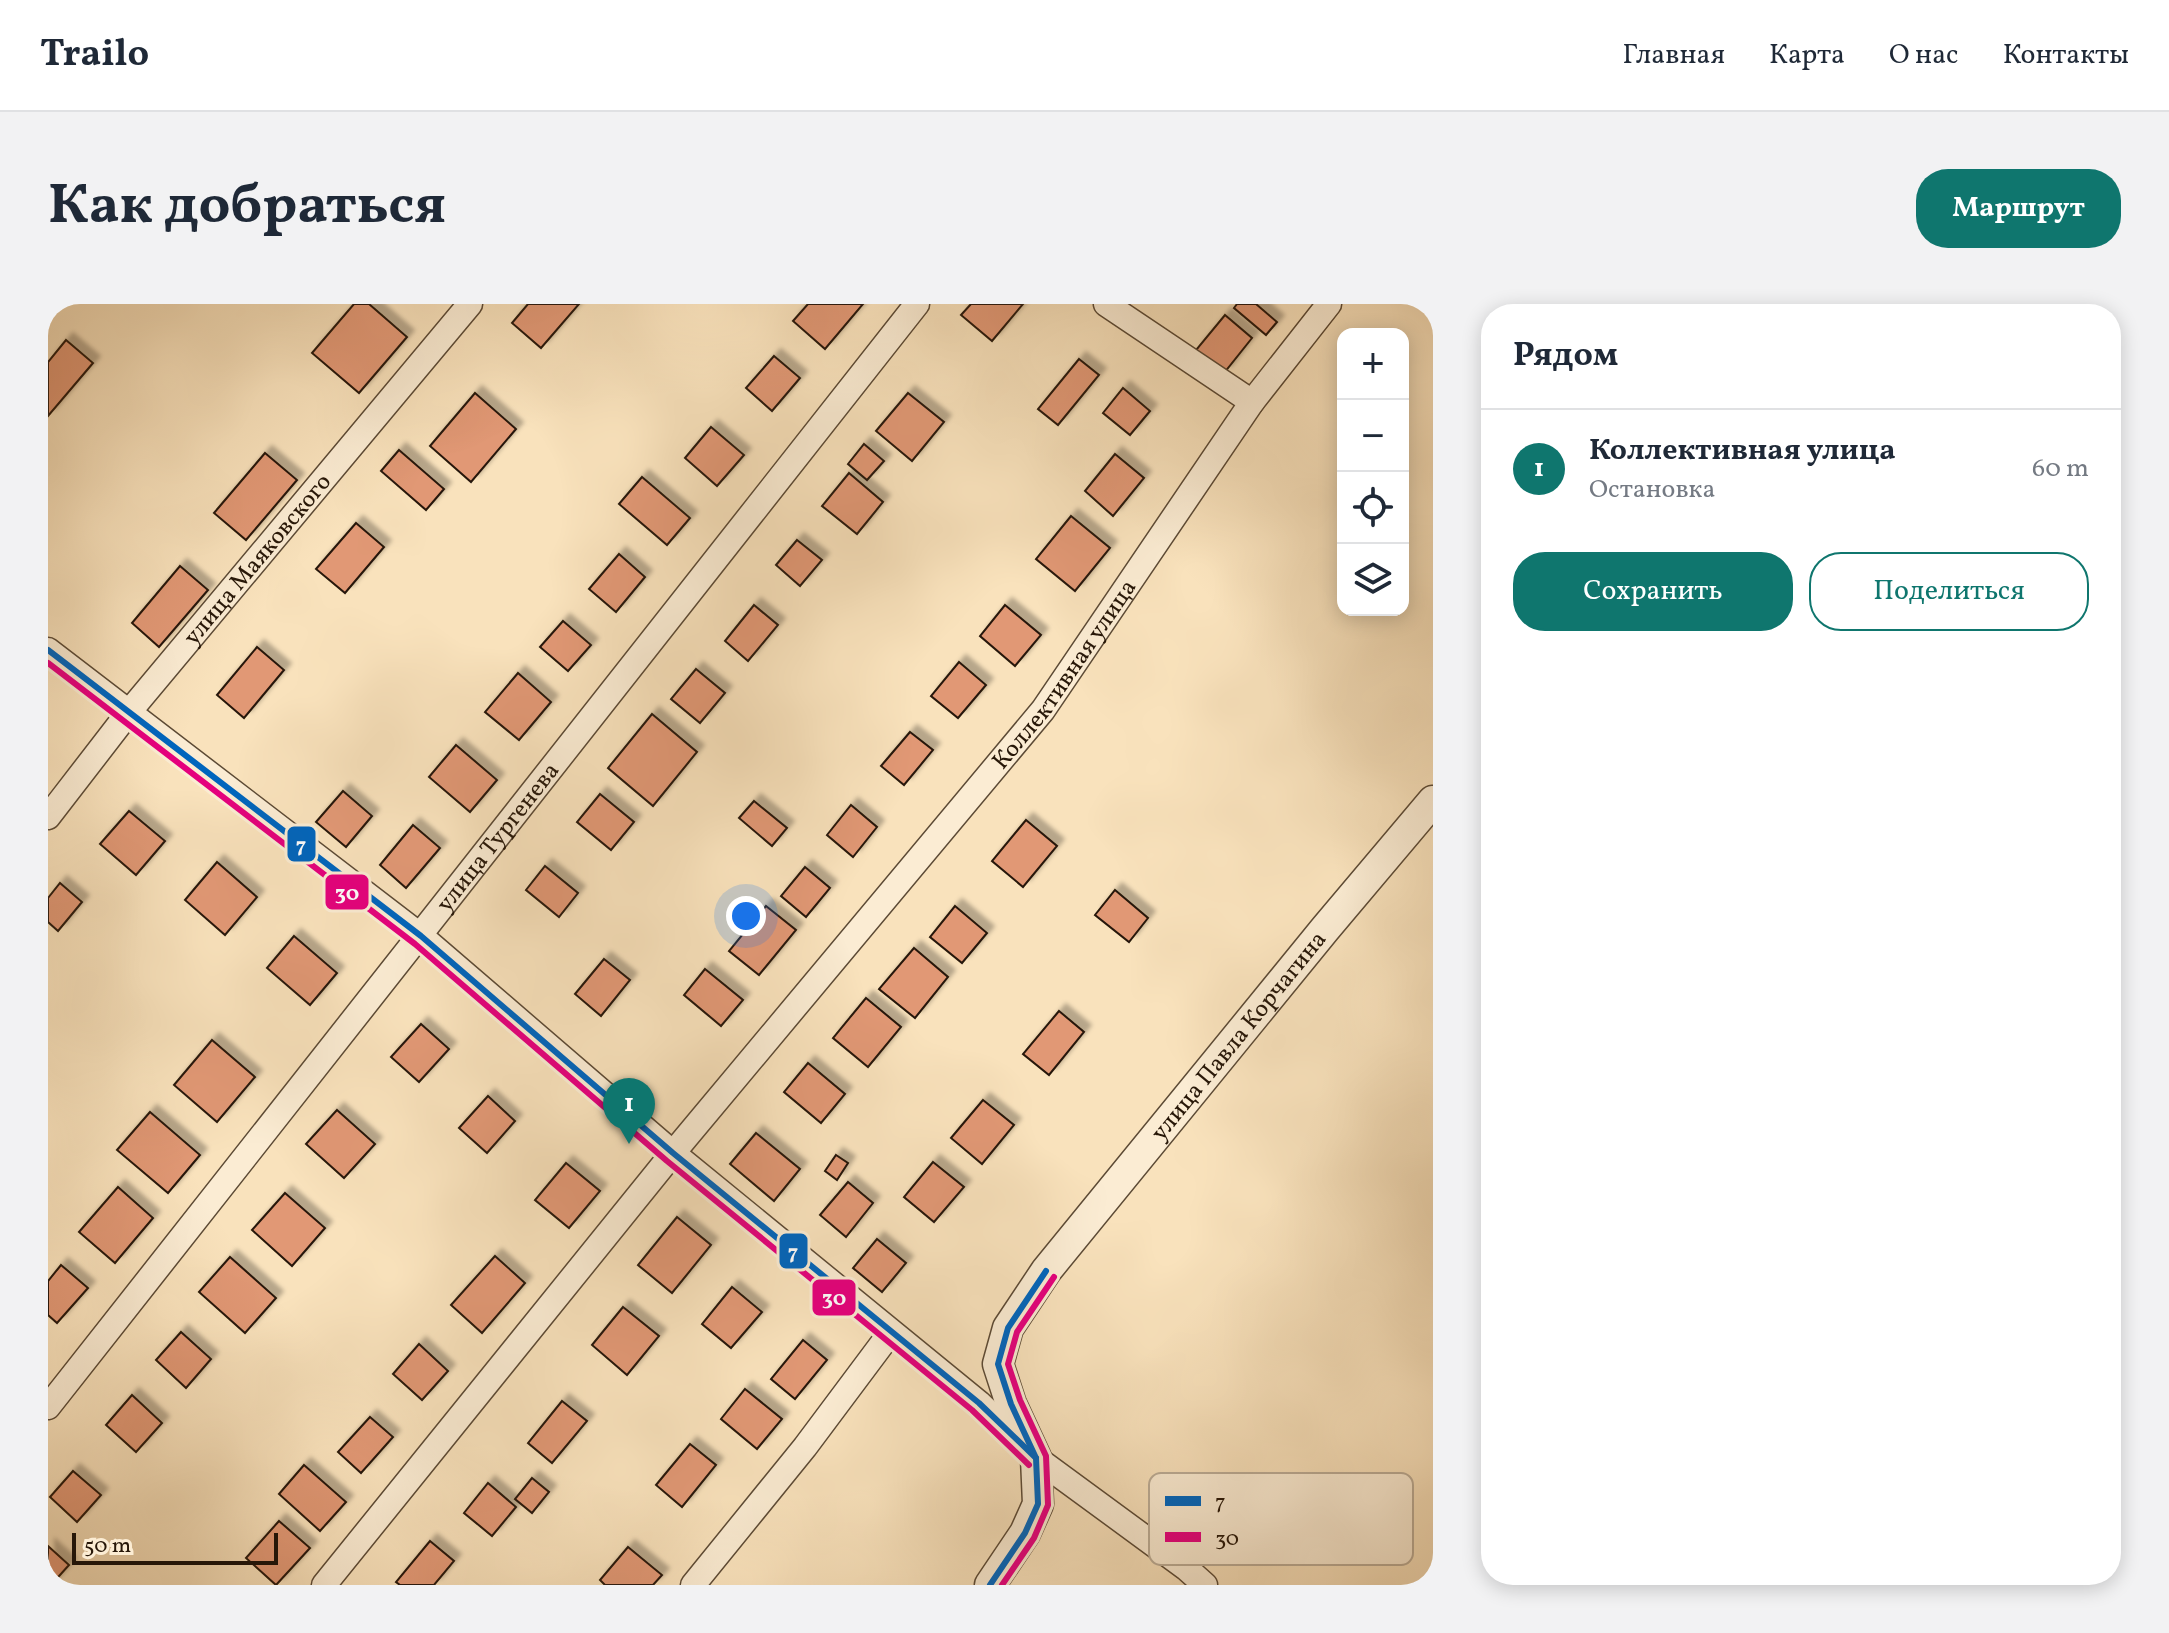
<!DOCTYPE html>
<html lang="ru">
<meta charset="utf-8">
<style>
:root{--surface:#fff;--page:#f2f2f3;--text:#1f2937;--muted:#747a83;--line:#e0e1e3;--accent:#0f766e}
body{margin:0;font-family:Vollkorn,serif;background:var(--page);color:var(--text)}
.controls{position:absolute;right:24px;top:24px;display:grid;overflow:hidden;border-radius:16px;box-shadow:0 4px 20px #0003}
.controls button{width:72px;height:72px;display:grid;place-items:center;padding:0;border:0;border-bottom:2px solid var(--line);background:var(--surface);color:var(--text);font:40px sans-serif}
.scale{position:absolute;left:24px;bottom:20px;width:206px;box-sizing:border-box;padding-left:8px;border:4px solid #271708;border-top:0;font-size:22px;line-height:28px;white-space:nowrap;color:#271708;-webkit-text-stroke:6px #fbecd3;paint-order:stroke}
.you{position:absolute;left:698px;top:612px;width:28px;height:28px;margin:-20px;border:6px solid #fff;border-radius:50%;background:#1a73e8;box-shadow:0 0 0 12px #1a73e833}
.badge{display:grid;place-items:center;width:52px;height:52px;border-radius:50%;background:var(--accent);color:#fff;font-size:26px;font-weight:700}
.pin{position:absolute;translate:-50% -66px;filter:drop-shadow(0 2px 4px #0008)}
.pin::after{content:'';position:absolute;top:42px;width:28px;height:24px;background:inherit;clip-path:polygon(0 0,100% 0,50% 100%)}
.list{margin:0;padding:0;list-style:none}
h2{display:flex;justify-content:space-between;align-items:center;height:104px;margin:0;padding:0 32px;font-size:34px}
h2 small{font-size:26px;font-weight:400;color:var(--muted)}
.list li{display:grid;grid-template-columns:52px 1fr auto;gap:24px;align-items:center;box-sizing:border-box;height:120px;padding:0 32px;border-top:2px solid var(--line)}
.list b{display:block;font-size:30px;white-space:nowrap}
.list p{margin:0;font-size:26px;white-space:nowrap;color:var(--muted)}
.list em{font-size:26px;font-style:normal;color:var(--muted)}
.actions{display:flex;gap:16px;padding:24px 32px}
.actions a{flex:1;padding:18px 0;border:2px solid var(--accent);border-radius:32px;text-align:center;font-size:28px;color:var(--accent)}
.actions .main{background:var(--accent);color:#fff}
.icon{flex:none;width:44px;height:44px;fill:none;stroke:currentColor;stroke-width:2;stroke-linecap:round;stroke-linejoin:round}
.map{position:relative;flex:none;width:1385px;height:1281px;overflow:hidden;border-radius:32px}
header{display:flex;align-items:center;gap:48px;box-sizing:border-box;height:112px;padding:0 40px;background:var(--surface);border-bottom:2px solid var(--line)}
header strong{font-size:38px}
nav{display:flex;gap:44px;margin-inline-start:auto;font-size:28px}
.intro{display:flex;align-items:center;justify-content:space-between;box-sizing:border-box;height:192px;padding:0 48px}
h1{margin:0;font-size:56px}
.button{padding:20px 36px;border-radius:32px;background:var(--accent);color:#fff;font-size:28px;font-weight:700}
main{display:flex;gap:48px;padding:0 48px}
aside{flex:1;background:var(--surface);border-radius:32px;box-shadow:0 4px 20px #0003}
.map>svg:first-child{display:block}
.building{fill:#e19875;stroke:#271708;stroke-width:2;filter:url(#shadow)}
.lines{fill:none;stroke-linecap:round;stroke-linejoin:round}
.minor-casing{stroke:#5c4a35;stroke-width:27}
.tertiary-casing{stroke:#5c4a35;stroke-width:33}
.minor{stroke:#fbecd3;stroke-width:24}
.tertiary{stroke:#fbecd3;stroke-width:30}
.bus-1-casing{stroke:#fbecd3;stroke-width:12}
.bus-2-casing{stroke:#fbecd3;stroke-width:12}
.bus-1{stroke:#0065bd;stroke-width:6}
.bus-2{stroke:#e5007d;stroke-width:6}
.labels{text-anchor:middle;stroke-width:6;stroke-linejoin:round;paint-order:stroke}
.street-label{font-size:24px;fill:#271708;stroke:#fbecd3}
.key{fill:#fbecd3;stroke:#bbac96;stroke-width:2}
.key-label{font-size:22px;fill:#271708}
.line-badge{stroke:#fbecd3;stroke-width:3}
.badge-label{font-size:22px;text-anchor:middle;font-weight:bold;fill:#fff}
</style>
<header>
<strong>Trailo</strong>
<nav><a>Главная</a><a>Карта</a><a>О нас</a><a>Контакты</a></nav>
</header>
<div class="intro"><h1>Как добраться</h1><a class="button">Маршрут</a></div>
<main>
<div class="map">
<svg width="1385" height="1281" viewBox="0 0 1385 1281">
<defs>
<filter id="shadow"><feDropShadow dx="7" dy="-7" stdDeviation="2" flood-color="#0004"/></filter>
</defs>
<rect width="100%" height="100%" fill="#f9e2bc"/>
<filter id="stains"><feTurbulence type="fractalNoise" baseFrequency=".0025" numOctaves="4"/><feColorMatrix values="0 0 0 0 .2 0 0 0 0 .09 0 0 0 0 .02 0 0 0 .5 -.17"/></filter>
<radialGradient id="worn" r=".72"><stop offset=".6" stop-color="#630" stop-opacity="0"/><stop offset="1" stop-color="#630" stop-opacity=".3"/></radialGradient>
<g class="building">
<path d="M306,0H321L359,33L311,89L264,49Z"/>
<path d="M480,0H531L493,44L464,19Z"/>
<path d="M760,0H815L777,45L745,17Z"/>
<path d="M923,0H975L944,37L913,11Z"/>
<path d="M1189,0H1208L1229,18L1218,31L1186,4Z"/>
<path d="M1177,11L1204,34L1176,69L1148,46Z"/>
<path d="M18,36L45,59L0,112V58Z"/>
<path d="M726,52L752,74L724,107L698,84Z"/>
<path d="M1031,55L1051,71L1010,121L990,105Z"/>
<path d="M1075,84L1102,107L1082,131L1055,109Z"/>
<path d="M427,89L468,125L423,178L382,142Z"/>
<path d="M860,89L896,118L864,157L828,127Z"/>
<path d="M663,123L696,151L669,182L637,154Z"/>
<path d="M816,140L836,157L819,176L800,160Z"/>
<path d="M351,146L396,185L378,206L333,167Z"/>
<path d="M217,149L249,176L198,236L166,209Z"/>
<path d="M1067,150L1096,174L1065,212L1037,187Z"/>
<path d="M801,169L835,198L809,230L774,202Z"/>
<path d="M594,173L642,214L619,241L571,200Z"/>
<path d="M1023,212L1062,244L1027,287L988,255Z"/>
<path d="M308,219L336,243L297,289L268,265Z"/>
<path d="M749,236L774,256L752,282L728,261Z"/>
<path d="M571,250L597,273L568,308L541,285Z"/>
<path d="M132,262L160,286L111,343L84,319Z"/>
<path d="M706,301L730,321L700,357L677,337Z"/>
<path d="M957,301L993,331L967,362L932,332Z"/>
<path d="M515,317L543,341L520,367L492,343Z"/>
<path d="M209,343L236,366L196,414L169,391Z"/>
<path d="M911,358L938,381L910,414L883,392Z"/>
<path d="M648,365L677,389L652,419L623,395Z"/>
<path d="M470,369L503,398L471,436L437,408Z"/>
<path d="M604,410L649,448L605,502L560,464Z"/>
<path d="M862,428L885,446L856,481L833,462Z"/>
<path d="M408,441L449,476L422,508L381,473Z"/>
<path d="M295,487L324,512L298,543L268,518Z"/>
<path d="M552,490L586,518L563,546L529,518Z"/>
<path d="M706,497L739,524L724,542L691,514Z"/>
<path d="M803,501L829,523L805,553L779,531Z"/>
<path d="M81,507L117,537L88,571L52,540Z"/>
<path d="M978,516L1009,542L975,583L944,557Z"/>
<path d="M365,521L392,544L358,584L332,561Z"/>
<path d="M169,558L209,593L177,631L137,596Z"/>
<path d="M497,562L530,589L511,613L478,586Z"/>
<path d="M757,563L782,584L758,613L733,592Z"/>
<path d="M12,579L34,598L10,627L0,618V594Z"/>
<path d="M1067,586L1100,614L1081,638L1047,611Z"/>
<path d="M718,602L748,626L711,671L681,647Z"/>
<path d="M907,602L939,629L914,659L882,633Z"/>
<path d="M246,632L289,669L262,701L219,664Z"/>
<path d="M866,644L900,673L867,714L831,685Z"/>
<path d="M556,655L582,676L553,712L527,690Z"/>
<path d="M657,665L695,696L673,722L636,691Z"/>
<path d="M818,694L853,723L820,763L785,734Z"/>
<path d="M1011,707L1036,728L1001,771L975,750Z"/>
<path d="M373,720L401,745L371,778L343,753Z"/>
<path d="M164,736L207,773L169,818L126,781Z"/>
<path d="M760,759L797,790L773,819L736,788Z"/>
<path d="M440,792L467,817L439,849L411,824Z"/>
<path d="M935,796L966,821L934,860L903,834Z"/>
<path d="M289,806L327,840L296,874L258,840Z"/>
<path d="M102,808L152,851L120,889L69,846Z"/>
<path d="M708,829L752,865L726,897L682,860Z"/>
<path d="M788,851L800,859L789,876L777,867Z"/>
<path d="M885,858L916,883L886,918L856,893Z"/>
<path d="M518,859L552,887L521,924L487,896Z"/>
<path d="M800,878L825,899L798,933L772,911Z"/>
<path d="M70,883L105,914L67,959L31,928Z"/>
<path d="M237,889L277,924L244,962L204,926Z"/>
<path d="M629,913L663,941L624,989L590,961Z"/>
<path d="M829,935L858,959L834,988L805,964Z"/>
<path d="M447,952L477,979L434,1029L403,1001Z"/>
<path d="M182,953L228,994L197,1029L151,988Z"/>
<path d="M13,961L40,984L9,1019L0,1011V977Z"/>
<path d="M684,983L714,1008L683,1044L654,1020Z"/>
<path d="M575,1003L611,1032L579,1071L544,1041Z"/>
<path d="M133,1028L163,1055L138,1084L108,1056Z"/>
<path d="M755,1036L779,1056L747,1095L723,1075Z"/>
<path d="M371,1040L400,1067L374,1096L345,1070Z"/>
<path d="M697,1085L734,1115L709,1145L673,1115Z"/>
<path d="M84,1091L114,1119L88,1148L58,1121Z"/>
<path d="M514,1097L539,1117L504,1159L480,1139Z"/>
<path d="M322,1113L345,1133L313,1169L290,1148Z"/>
<path d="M642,1140L668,1161L634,1203L608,1181Z"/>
<path d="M256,1161L298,1198L272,1227L231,1190Z"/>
<path d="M25,1167L53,1191L29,1218L2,1193Z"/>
<path d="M484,1174L501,1188L484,1209L467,1195Z"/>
<path d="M440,1179L468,1203L444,1232L416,1209Z"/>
<path d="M231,1217L262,1244L228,1281L198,1254Z"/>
<path d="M382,1237L406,1257L386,1281H352L348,1278Z"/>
<path d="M0,1242L21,1261L3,1281H0Z"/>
<path d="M580,1243L614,1271L605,1281H557L552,1276Z"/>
</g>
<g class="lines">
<defs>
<g id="minor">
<path d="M1058,0L1204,98"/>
<path d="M0,346L373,632L625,849L931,1099L988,1154L1138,1264L1157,1281"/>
<path id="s1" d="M0,513L81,408L422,0"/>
<path id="s2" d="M0,1103L869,0"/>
<path id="s3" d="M276,1281L625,849L995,406L1204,98L1281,0"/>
<path d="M645,1281L757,1143L843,1028"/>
</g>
<g id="tertiary">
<path id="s4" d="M942,1281L977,1229L990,1200L988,1154L963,1100L950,1060L960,1024L998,967L1277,625L1385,497"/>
</g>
</defs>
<use href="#minor" class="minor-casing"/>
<use href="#tertiary" class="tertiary-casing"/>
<use href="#minor" class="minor"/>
<use href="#tertiary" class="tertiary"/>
<defs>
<g id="bus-1">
<path d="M0,346L373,632L625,849L931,1099L988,1154"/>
<path d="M942,1281L977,1229L990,1200L988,1154L963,1100L950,1060L960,1024L998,967"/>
</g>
<g id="bus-2">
<path d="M0,359L367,640L619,857L924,1106L981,1161"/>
<path d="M954,1281L986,1234L1000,1201L998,1152L972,1096L960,1060L969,1028L1006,973"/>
</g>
</defs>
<use href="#bus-1" class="bus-1-casing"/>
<use href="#bus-2" class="bus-2-casing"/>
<use href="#bus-1" class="bus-1"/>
<use href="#bus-2" class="bus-2"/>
</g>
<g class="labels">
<g class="street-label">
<text dy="8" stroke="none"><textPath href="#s1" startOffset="332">улица Маяковского</textPath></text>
<text dy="8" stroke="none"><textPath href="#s3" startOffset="1174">Коллективная улица</textPath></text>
<text dy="8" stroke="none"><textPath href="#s2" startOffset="726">улица Тургенева</textPath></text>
<text dy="8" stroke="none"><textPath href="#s4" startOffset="652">улица Павла Корчагина</textPath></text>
</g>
</g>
<rect x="1101" y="1169" width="264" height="92" rx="12" class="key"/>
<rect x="1117" y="1192" width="36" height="10" fill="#0065bd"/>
<rect x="1117" y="1228" width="36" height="10" fill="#e5007d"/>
<g class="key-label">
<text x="1167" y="1205">7</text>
<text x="1167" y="1241">30</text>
</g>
<g class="line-badge">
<rect x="238" y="521" width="31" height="38" rx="8" fill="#0065bd"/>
<rect x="276" y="569" width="46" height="38" rx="8" fill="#e5007d"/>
<rect x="730" y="928" width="31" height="38" rx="8" fill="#0065bd"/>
<rect x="763" y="974" width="46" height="39" rx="8" fill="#e5007d"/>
</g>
<g class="badge-label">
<text x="253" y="548">7</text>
<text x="299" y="596">30</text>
<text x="745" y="955">7</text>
<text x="786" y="1001">30</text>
</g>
<rect width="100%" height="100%" filter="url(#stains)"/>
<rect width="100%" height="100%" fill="url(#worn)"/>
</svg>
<div class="controls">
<button>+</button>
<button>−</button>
<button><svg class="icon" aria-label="locate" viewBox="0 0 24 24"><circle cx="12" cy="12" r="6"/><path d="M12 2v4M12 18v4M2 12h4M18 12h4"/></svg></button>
<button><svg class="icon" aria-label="layers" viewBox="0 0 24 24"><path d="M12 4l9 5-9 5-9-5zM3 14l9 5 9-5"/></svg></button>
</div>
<div class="scale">50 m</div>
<div class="you"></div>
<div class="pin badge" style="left:581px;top:840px">1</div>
</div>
<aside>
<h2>Рядом<small></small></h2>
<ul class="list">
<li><span class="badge">1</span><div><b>Коллективная улица</b><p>Остановка</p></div><em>60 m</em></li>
</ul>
<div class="actions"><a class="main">Сохранить</a><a>Поделиться</a></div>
</aside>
</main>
